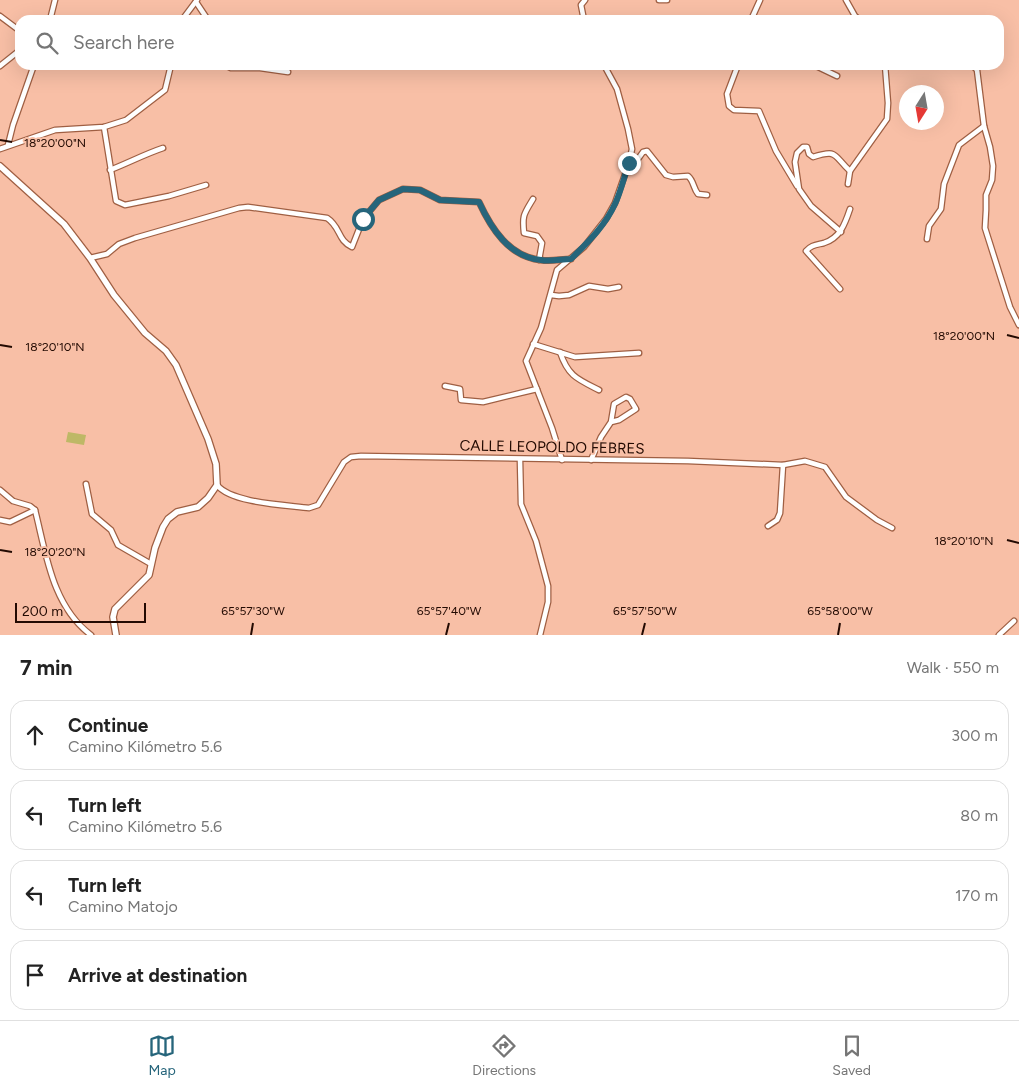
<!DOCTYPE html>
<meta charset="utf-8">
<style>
:root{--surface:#fff;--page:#f2f2f2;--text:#222;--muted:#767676;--line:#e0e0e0;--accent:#26657b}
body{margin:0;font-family:Figtree,sans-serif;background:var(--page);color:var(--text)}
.compass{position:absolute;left:899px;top:85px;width:45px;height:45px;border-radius:50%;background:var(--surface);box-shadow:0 5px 20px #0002;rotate:191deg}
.scale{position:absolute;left:15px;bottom:12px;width:131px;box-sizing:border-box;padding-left:5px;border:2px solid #230a02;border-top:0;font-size:14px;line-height:18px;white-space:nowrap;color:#230a02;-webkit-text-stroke:4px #f8bfa6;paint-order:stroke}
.stop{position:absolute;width:15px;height:15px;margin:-11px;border:4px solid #26657b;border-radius:50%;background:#fff}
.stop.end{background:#26657b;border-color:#fff;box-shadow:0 1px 5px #0008}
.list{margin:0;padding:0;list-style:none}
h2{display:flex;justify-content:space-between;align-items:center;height:65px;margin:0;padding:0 20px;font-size:21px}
h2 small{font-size:16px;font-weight:400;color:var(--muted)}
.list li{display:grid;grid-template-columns:32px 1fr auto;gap:15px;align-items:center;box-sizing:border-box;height:70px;margin:0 10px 10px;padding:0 10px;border:1px solid var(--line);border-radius:15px}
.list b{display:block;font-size:19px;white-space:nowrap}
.list p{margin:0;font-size:16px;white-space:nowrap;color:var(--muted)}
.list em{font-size:16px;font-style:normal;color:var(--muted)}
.icon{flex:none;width:28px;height:28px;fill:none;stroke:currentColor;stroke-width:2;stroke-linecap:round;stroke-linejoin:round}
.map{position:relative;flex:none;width:1019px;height:635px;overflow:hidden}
.search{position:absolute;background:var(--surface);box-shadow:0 5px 20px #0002;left:15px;right:15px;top:15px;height:55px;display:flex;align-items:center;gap:12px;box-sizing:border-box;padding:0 18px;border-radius:15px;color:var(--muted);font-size:19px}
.sheet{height:385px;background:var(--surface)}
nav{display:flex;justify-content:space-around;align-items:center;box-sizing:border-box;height:70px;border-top:1px solid var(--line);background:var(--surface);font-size:14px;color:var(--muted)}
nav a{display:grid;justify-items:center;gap:2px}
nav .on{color:var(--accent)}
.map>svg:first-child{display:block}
.green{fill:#beb866}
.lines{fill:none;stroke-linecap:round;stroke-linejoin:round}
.minor-casing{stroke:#9f5f43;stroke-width:7}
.tertiary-casing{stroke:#9f5f43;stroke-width:8}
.minor{stroke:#fff;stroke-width:4.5}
.tertiary{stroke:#fff;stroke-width:5.5}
.route{stroke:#26657b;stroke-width:6}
.ticks{fill:none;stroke:#230a02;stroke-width:2}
.labels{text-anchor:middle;stroke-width:4;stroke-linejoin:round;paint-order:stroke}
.street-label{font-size:15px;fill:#230a02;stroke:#f8bfa6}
.ticks-label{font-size:12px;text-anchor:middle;fill:#230a02;stroke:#f8bfa6;stroke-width:4;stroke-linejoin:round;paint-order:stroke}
</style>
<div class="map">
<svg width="1019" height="635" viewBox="0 0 1019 635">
<rect width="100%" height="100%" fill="#f8bfa6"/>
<path class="green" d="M68,432L86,435L84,445L66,442Z"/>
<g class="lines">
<defs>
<g id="minor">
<path d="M659,0H667"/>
<path d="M846,0L855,16L860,20"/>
<path d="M196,2L208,20"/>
<path d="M0,16L20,31"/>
<path d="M50,20L55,0"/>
<path d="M182,20L197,0"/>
<path d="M584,20L581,5L585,0"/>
<path d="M751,20L760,0"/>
<path d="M225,65L231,68H260L288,72"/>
<path d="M738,65L727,94L729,106L734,110L759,111L776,151L797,186"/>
<path d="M814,65L837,76"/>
<path d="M972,65L977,70L984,126L990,147L993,166L992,180L986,195V210L985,228L1010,307L1019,325"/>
<path d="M0,66L20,50"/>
<path d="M104,127L116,201L125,205L169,196L206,185"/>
<path d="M8,145L13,125L34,65"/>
<path d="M0,149L55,130L104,127L126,120L165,90L171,65"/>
<path d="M629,163L638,159L643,152L647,151L666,175L673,177L688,176C694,181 693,188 698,194L707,195"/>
<path d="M110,170C128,163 145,154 163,148"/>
<path d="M850,171L887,119L888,103L885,65"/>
<path d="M533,199C524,214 522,215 524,233L537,236L542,243L539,260"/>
<path d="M841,232L811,206L799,189L795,162L797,153L803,147H807L809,154L813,157C838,149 833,155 850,171L848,184"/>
<path d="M927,239L929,226L941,209L944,184L959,145L984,126"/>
<path d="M90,258L107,254L119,244L135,238L239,208L248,207L327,218C341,227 337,240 352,247L363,219L379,200L403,189L420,190L440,200L479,202C491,228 509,257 541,260C551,262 561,259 571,259"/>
<path d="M840,289L806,251C811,245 816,245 824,243C840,238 845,224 850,209"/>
<path d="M551,295L559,296L569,295L589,286L608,289L619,287"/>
<path d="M533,344L575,357L639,353"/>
<path d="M560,352C568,376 577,379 599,390"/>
<path d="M445,386L460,389L461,400L483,402L537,389"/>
<path d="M520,460L521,504L536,541L548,586V602L540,635"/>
<path d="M562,460L552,428L526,361L541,328L557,270L584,247L606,219L615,203L629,163L632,149L628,129L617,89L604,65"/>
<path d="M591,460L601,437L611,422L614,404L626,397L630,399L636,409L619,420L611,422"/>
<path d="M86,484L92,514L111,530L118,545L151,564"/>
<path d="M217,485C231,503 286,505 309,508L318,505L344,462L351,457L361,456L688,461L783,465L805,461L825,467L846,497L877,520L892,528"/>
<path d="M0,490L13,501L30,506L35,510C46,553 52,606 91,635"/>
<path d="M0,520L10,522L35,510"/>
<path d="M768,526L777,520L780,513L783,465"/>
<path d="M999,635L1014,621"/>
</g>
<path id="tertiary" d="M0,166L64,224L90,258L114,295L145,333L166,351L176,365L208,439L216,464L217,485L208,498L198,507L177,512L168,519L163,527L155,548L149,575L115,609L113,617L116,635"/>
</defs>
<use href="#minor" class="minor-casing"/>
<use href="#tertiary" class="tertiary-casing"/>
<use href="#minor" class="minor"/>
<use href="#tertiary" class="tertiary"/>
</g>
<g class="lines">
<path class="route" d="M363,219L379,200L403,189L420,190L440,200L479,202C491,228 509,257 541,260C551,262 561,259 571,259C588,242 605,226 615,204C621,191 624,177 629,163"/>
</g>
<path class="ticks" d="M0,140L12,142M1007,335L1019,338M0,345L12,347M1007,540L1019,543M0,550L12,552M251,635L253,623M446,635L449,623M642,635L645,623M838,635L840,623"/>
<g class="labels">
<g class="street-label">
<text transform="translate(552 447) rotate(1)" y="5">CALLE LEOPOLDO FEBRES</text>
</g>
</g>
<g class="ticks-label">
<text x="55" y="147">18°20'00"N</text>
<text x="964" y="340">18°20'00"N</text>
<text x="55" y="351">18°20'10"N</text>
<text x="964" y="545">18°20'10"N</text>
<text x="55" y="556">18°20'20"N</text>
<text x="253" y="615">65°57'30"W</text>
<text x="449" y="615">65°57'40"W</text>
<text x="645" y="615">65°57'50"W</text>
<text x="840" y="615">65°58'00"W</text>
</g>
</svg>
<svg class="compass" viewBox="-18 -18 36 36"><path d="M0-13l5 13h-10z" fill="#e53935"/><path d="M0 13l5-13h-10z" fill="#767676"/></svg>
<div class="scale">200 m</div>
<div class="stop" style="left:363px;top:219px"></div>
<div class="stop end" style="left:629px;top:163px"></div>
<div class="search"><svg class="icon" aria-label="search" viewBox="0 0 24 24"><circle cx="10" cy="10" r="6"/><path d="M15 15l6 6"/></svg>Search here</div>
</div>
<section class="sheet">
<h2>7 min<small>Walk · 550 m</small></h2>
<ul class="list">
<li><svg class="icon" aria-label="ahead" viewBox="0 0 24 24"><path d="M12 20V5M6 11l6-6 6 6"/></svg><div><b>Continue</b><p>Camino Kilómetro 5.6</p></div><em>300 m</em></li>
<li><svg class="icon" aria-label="left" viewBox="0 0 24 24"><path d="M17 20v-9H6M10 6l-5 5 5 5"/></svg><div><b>Turn left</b><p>Camino Kilómetro 5.6</p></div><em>80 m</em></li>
<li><svg class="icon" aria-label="left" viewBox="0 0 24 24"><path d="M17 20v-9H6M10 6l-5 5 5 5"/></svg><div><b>Turn left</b><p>Camino Matojo</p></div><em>170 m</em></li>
<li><svg class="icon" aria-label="arrive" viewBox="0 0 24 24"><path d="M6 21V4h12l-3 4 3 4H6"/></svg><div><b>Arrive at destination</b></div></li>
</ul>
</section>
<nav>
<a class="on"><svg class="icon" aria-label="map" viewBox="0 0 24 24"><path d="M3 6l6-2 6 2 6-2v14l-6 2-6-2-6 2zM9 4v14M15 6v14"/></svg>Map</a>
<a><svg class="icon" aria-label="directions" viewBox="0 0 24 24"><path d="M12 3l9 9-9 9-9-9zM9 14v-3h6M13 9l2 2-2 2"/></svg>Directions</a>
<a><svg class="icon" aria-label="saved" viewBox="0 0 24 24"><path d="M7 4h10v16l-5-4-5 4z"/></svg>Saved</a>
</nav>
